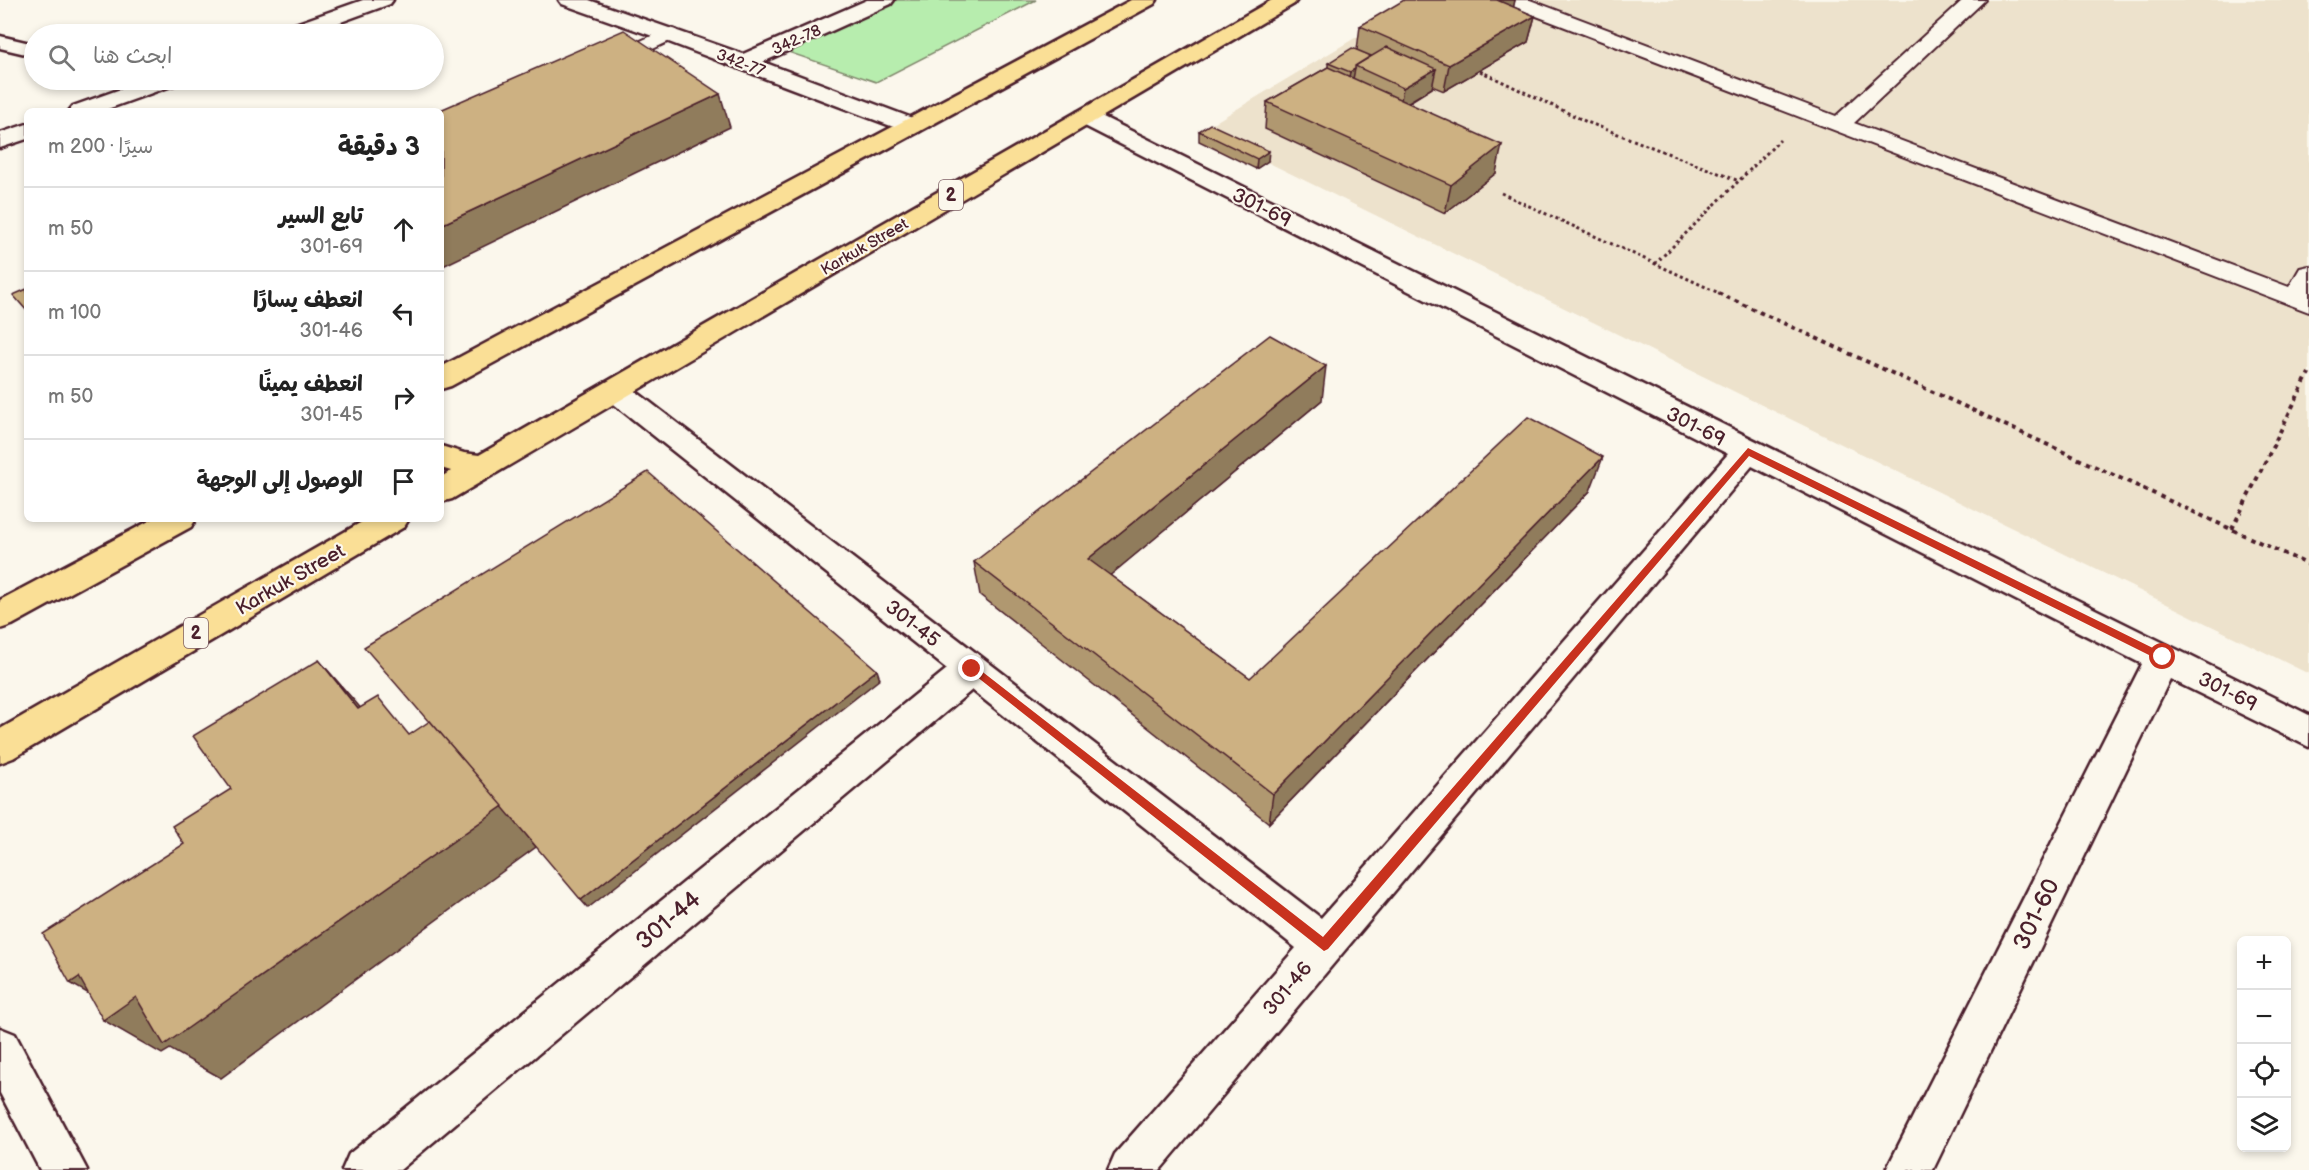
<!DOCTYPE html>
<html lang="ar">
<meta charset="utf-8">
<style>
:root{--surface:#fff;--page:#f2f2f2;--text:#222;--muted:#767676;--line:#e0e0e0}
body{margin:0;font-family:"Balsamiq Sans","Playpen Sans Arabic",sans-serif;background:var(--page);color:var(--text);direction:rtl}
.controls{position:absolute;right:18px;bottom:18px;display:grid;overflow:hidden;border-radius:9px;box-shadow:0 3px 9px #0003}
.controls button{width:54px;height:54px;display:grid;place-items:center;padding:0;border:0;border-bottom:2px solid var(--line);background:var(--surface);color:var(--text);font:30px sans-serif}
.stop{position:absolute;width:18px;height:18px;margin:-14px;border:4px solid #c8321e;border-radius:50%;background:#fff}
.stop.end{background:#c8321e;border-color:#fff;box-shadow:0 2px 6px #0008}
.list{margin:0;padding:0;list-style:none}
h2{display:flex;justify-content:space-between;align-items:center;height:78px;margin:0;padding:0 24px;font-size:26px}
h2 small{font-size:20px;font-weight:400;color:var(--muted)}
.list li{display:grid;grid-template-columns:39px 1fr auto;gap:18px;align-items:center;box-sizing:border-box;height:84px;padding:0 24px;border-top:2px solid var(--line)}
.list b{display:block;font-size:22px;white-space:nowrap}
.list p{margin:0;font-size:20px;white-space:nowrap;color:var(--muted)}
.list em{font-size:20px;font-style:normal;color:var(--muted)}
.icon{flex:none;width:33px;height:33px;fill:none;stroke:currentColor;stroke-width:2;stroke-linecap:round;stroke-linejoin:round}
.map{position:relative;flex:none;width:2309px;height:1170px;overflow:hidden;direction:ltr}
.search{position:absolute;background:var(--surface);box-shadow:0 3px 9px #0003;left:24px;top:24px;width:420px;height:66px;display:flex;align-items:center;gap:15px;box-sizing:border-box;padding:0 21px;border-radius:33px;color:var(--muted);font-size:22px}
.panel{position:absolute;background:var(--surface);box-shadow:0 3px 9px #0003;left:24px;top:108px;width:420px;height:414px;border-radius:9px;direction:rtl}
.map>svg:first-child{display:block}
.built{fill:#ede2cc}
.green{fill:#b7edae;stroke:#80866c;stroke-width:1.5}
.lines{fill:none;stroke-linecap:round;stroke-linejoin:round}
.lane-casing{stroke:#4a1f2b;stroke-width:4}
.street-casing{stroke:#4a1f2b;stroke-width:5}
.highway-casing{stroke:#4a1f2b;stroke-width:5}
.path-far1{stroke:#4a1f2b;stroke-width:3;stroke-dasharray:3 3;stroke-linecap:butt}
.path{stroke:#4a1f2b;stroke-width:4;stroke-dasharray:4.5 4.5;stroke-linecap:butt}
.lane{fill:#fbf7ec;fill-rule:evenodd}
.street{fill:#fbf7ec;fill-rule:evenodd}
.highway{fill:#fadf96;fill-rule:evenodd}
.wall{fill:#b09870;stroke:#4a1f2b;stroke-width:1.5}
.shaded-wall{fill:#907c5b;stroke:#4a1f2b;stroke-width:1.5}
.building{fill:#cdb182;stroke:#4a1f2b;stroke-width:1.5}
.route{fill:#c8321e}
.labels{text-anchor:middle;stroke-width:4.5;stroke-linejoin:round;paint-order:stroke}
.far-street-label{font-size:16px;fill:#4a1f2b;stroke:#fbf7ec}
.shield{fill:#fbf7ec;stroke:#7f6065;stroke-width:1.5}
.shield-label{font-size:18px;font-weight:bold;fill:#4a1f2b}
.street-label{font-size:20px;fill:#4a1f2b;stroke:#fbf7ec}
.near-street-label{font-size:24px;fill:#4a1f2b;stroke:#fbf7ec}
</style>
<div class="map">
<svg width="2309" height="1170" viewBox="0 0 2309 1170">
<rect width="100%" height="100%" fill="#fbf7ec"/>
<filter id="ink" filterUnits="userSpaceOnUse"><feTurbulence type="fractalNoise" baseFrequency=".0167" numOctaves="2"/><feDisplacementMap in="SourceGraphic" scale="12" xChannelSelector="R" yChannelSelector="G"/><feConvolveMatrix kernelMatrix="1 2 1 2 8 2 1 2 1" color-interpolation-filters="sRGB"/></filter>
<g filter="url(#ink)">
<path class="built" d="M1418,0H2309V674L1202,130Z"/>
<path class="green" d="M894,0H1036L876,82L782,50Z"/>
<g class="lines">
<defs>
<g id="lane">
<path d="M1502,0H1530L1836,116L1963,0H1985L1854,123L2289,287L2300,268L2309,266V312L1505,4Z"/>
<path d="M669,28L676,30L679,34L676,38L615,67L608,69L601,67L597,63L601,59Z"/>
</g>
<g id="street">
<path d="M363,0H393L390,4L308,34H278L281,29Z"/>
<path d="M559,0H589L743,54L867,0H894L891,4L763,62L920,121L924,126L920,131L912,133L904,131L661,39L562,4Z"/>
<path d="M0,36L34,44V56L0,48Z"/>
<path d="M146,80H177L174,85L102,111H69L73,106Z"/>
<path d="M1085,110L1093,112L2309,715V747L2170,679L1933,1170H1886L2142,664L1752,466L1160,1170H1108L1115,1154L1296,948L972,690L400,1170H342L349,1154L947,669L605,397L601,390L605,383L615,380L625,383L1321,918L1728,454L1077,122L1073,117L1077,112Z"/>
<path d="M27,124V139L0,148V133Z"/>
<path d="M0,1028L15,1034L87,1170H40L0,1093Z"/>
</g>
<g id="highway">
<path d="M1131,0H1157L1154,4L451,386L441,389V367Z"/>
<path d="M1272,0H1297L1294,4L452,499L441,502V477L451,471L441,468V446L464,453L479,455Z"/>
<path d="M153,519H196L191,527L12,625L0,629V600Z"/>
<path d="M367,519H409L404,527L13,758L0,763V729Z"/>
</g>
</defs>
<use href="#lane" class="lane-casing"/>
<use href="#street" class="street-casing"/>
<use href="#highway" class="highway-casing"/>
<g class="path-far1">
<path d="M1480,71L1587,122L1739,181"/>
<path d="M1501,193L1721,294"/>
<path d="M1655,264L1780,140"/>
</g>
<g class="path">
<path d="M1718,293L2309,565"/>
<path d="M2232,529L2309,373"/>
</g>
<use href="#lane" class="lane"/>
<use href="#street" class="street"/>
<use href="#highway" class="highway"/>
</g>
<g class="wall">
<path d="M1515,0L1513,7L1535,16L1528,42L1444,91L1432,86V88L1408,103L1496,173L1445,213L1265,129L1267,102L1328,67V63L1357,50L1360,26Z"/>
<path d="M1199,131L1268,161L1256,169L1199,141Z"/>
<path d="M1322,400L1110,575L1250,678L1590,491L1269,823L980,595L974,562Z"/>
</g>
<g class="shaded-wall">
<path d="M1497,0H1515L1512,15Z"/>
<path d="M1535,16L1528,42L1444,91L1449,65Z"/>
<path d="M1355,69L1353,79L1348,82L1350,72Z"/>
<path d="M1436,69L1432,88L1400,107L1403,88Z"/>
<path d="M720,94L730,127L441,267V225Z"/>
<path d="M1502,145L1496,173L1445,213L1451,185Z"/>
<path d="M1269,151L1268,161L1256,169L1257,159Z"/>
<path d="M1326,366L1322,400L1090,592L1088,559Z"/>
<path d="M1603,457L1590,491L1269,823L1273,794Z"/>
<path d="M319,660L358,705L397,753L358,709Z"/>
<path d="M877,670L880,679L588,908L581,900Z"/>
<path d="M503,806L536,847L221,1078L170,1049L162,1054L103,1020L117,1010L70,983L79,977L136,997Z"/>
</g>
<g class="building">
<path d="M1404,0H1497L1535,16L1449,65L1360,26Z"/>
<path d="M624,30L720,94L441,225V111H438Z"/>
<path d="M1387,47L1436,69L1403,88L1355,66Z"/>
<path d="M1352,48L1371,56L1355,66V69L1350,72L1328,63Z"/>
<path d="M1328,67L1502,145L1451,185L1267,102Z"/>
<path d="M1210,124L1269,151L1257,159L1199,131Z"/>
<path d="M27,289V311L13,295Z"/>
<path d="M1270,335L1326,366L1088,559L1250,678L1528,417L1603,457L1273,794L974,562Z"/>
<path d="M648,472L877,670L581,900L430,721L429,722L364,647Z"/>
<path d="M319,660L358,709L378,697L409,735L430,721L503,806L164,1045L136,997L103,1020L79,977L70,983L43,934L184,844L172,826L231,789L193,736Z"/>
</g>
</g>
<path class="route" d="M1748,448L2167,655L2168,657L2167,660H2159L1749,456L1328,949L1324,951L967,669L968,666H975L1323,937Z"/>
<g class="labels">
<g class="far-street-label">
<text transform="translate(796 39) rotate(-24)" y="6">342-78</text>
<text transform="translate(741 62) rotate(21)" y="6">342-77</text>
<text transform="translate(864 246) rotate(-30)" y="6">Karkuk Street</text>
</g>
<g class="shield">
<rect x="939" y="180" width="24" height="30" rx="4.5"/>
<rect x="184" y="618" width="24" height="30" rx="4.5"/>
</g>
<g class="shield-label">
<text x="951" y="201">2</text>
<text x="196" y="639">2</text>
</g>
<g class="street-label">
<text transform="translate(1262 207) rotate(27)" y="7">301-69</text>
<text transform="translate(1696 426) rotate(27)" y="7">301-69</text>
<text transform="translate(290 579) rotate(-30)" y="7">Karkuk Street</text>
<text transform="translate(913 623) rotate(38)" y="7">301-45</text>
<text transform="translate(2228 691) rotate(27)" y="7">301-69</text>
<text transform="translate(1287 988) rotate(-49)" y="7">301-46</text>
</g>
<g class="near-street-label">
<text transform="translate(2036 914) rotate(-64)" y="8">301-60</text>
<text transform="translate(668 920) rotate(-40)" y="8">301-44</text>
</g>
</g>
</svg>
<div class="controls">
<button>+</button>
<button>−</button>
<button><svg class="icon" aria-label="locate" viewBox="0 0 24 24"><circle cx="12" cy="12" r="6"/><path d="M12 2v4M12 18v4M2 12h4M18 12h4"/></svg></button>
<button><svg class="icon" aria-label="layers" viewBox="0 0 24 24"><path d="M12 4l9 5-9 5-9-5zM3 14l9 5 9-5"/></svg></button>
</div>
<div class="stop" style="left:2163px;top:657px"></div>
<div class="stop end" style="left:972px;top:669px"></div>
<div class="search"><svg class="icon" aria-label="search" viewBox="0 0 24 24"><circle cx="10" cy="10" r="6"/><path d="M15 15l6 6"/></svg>ابحث هنا</div>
<section class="panel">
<h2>3 دقيقة<small>سيرًا · 200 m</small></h2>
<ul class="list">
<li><svg class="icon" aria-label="ahead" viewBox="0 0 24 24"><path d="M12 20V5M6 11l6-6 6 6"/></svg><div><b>تابع السير</b><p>301-69</p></div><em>50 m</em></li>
<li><svg class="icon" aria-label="left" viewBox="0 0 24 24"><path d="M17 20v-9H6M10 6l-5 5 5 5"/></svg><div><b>انعطف يسارًا</b><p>301-46</p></div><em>100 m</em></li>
<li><svg class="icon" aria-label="right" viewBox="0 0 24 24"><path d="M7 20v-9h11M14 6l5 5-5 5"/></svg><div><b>انعطف يمينًا</b><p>301-45</p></div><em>50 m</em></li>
<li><svg class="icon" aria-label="arrive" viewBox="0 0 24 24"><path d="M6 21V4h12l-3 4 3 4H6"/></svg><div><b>الوصول إلى الوجهة</b></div></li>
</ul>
</section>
</div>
